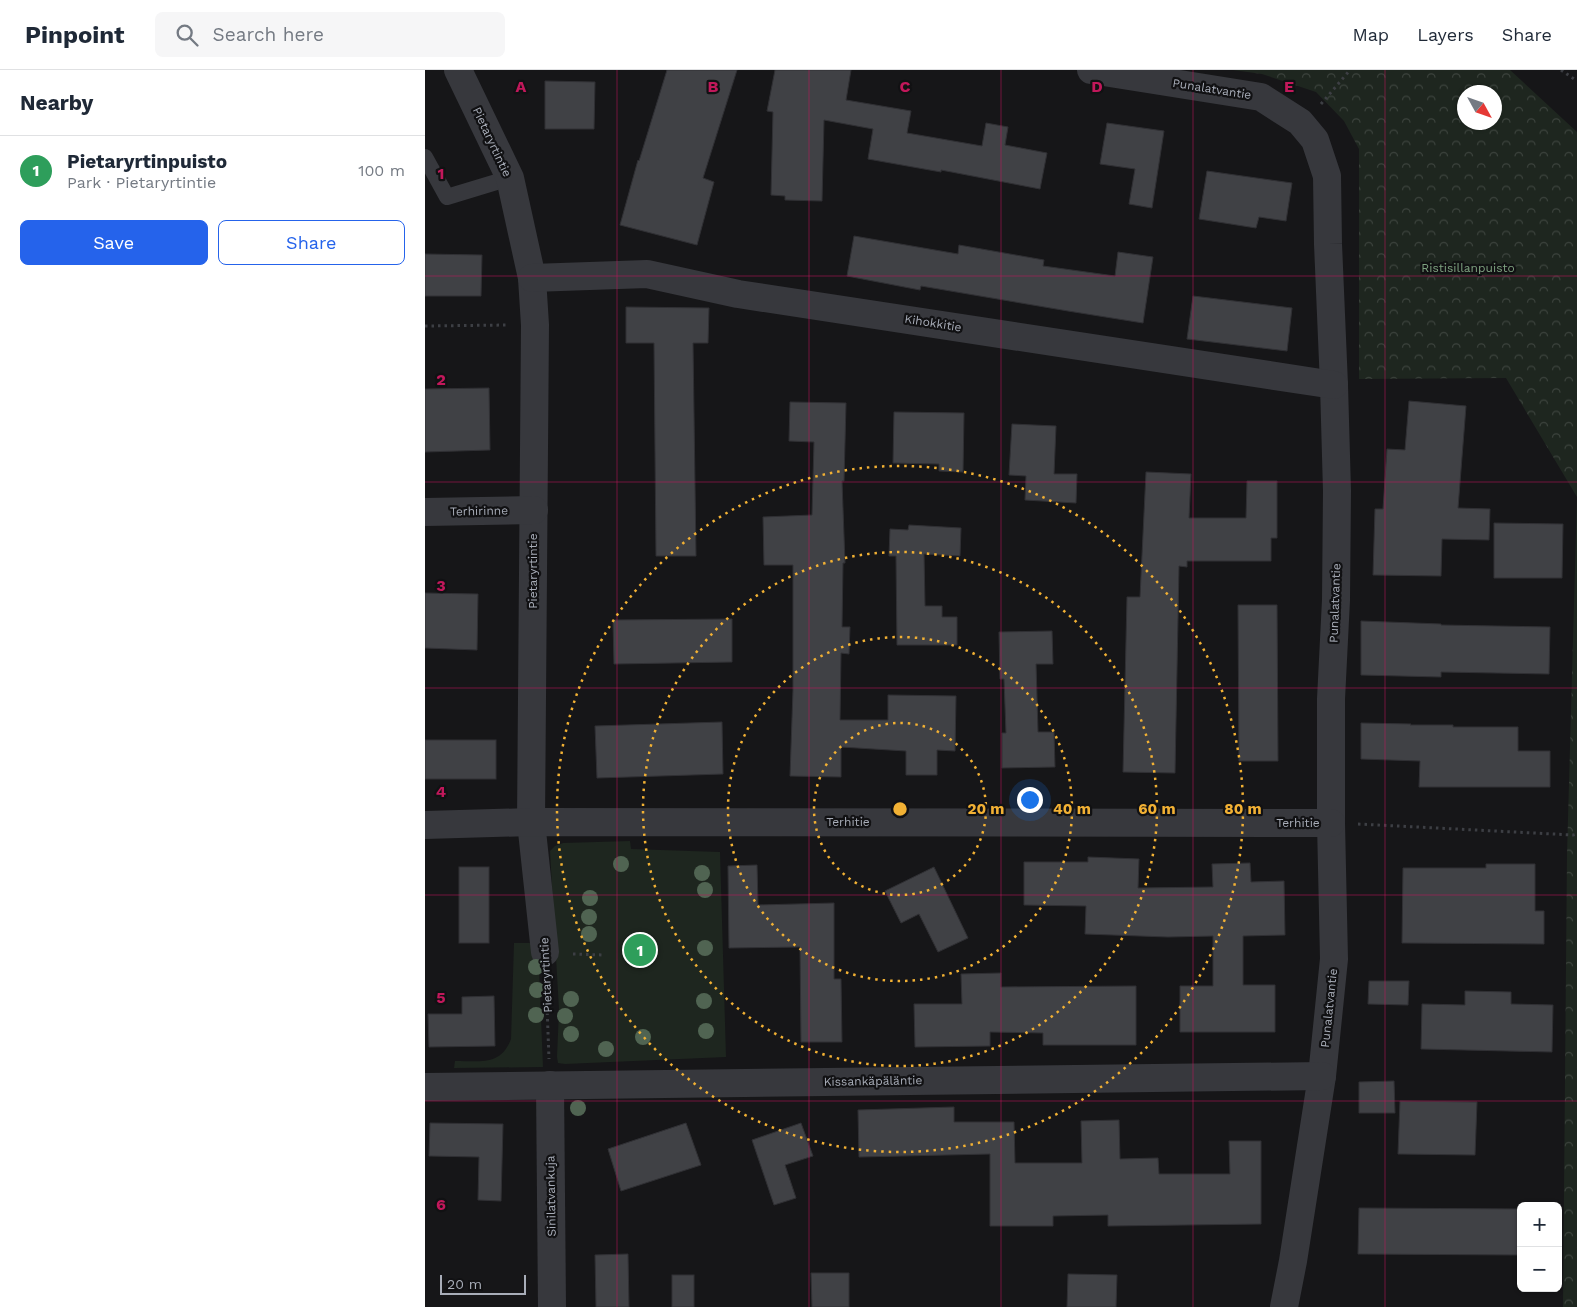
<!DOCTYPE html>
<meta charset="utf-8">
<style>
:root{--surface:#fff;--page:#f6f6f7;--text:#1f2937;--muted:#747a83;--line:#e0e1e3;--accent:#2563eb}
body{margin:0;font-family:"Work Sans",sans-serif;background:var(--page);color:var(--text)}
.controls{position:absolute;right:15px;bottom:15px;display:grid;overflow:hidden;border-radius:8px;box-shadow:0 1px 4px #0004}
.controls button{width:45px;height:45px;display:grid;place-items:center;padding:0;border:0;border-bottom:1px solid var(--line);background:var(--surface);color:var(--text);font:25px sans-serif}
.compass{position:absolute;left:1032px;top:15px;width:45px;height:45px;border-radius:50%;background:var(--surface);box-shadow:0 1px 4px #0004;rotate:130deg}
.scale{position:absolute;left:15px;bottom:12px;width:86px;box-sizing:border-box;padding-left:5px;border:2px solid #a8adb8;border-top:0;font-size:14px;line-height:18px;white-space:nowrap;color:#a8adb8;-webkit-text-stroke:4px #111113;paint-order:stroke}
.you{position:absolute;left:604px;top:729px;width:18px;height:18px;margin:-12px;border:4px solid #fff;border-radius:50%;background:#1a73e8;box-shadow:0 0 0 8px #1a73e833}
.badge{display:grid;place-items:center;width:32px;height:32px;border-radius:50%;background:var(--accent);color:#fff;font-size:16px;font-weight:700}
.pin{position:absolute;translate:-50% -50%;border:2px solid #fff;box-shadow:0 1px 5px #0006}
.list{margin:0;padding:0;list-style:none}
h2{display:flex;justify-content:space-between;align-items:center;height:65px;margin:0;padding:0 20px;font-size:21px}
h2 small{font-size:16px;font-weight:400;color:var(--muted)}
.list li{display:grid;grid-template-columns:32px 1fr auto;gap:15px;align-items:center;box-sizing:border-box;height:70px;padding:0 20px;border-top:1px solid var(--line)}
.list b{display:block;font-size:19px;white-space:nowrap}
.list p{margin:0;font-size:16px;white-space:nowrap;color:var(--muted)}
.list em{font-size:16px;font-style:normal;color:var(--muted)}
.actions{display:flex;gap:10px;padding:15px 20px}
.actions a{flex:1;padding:11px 0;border:1px solid var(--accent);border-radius:8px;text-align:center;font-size:18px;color:var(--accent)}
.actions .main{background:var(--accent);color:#fff}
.icon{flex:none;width:28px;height:28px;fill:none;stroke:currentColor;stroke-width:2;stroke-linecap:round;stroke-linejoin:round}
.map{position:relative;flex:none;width:1152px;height:1237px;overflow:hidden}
header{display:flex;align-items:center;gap:30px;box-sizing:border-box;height:70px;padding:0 25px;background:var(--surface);border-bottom:1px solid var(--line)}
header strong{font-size:24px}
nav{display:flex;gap:28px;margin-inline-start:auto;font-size:18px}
.search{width:350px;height:45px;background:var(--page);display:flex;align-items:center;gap:12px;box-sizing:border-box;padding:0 18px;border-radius:8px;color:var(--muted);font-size:19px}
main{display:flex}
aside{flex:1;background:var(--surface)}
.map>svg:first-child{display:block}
.green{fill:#1e261f}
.forest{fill:url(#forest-crowns);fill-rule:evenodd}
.building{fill:#404145;stroke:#303034}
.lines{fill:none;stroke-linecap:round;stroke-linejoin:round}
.path{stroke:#3d3f44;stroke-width:3;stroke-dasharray:2.5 4;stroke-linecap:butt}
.lane{stroke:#37383d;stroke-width:16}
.street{stroke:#37383d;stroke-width:28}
.tree{fill:#506452}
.grid{fill:none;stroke:#c2185b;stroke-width:1;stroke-opacity:0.55}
.ring{fill:none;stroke:#f2b134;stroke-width:2.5;stroke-dasharray:2.5 5}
.labels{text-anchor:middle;stroke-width:4.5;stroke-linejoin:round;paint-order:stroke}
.street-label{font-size:12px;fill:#a8adb8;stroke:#111113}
.park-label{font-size:12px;fill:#7fa381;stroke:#111113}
.grid-label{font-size:16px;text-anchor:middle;font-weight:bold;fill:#c2185b;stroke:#111113;stroke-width:4.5;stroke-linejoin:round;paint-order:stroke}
.centre{fill:#f2b134;stroke:#111113;stroke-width:2.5}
.ring-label{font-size:15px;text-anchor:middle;font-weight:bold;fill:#f2b134;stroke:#111113;stroke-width:4.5;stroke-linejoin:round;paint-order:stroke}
</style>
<header>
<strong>Pinpoint</strong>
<div class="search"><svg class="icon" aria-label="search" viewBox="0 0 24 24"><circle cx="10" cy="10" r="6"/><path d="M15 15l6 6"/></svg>Search here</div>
<nav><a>Map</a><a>Layers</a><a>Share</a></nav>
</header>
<main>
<aside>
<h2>Nearby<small></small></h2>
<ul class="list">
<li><span class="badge" style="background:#2e9e5b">1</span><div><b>Pietaryrtinpuisto</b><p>Park · Pietaryrtintie</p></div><em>100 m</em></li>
</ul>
<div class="actions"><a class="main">Save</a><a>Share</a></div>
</aside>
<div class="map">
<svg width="1152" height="1237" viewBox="0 0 1152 1237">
<defs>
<pattern id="forest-crowns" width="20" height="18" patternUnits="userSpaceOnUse" patternTransform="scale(1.25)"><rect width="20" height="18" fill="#1e261f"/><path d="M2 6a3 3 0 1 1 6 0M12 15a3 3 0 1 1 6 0" fill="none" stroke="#3c433d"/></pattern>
</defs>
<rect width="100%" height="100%" fill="#161618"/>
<g class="green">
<path d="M205,771L206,779L295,782L301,987L140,994L133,993L132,987L134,940L125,781L130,776L138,773Z"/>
<path d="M89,873H113L118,997L29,998L30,991C55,991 76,996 86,969Z"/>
</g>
<path class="forest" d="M808,0H1085L1152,62V1237H1138L1142,785L1152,427L1081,308L934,309V79L919,51L891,22L837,4ZM1040,22H1070V52H1040Z"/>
<g class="building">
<path d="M242,0H312L278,108L289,112L272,175L195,155L213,90L214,91Z"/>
<path d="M350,0H426L421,30L486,41L482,63L557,76L561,53L583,57L580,75L622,83L615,119L516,100V102L443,89L448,59L399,50L397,131L360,130V126L346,125L348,42L342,41Z"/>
<path d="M120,11L170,12L169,59H120Z"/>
<path d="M682,53L739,61L727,138L704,134L710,99L675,94Z"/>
<path d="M782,101L867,113L861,151L834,147L831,158L774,149Z"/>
<path d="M429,166L533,184L534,175L619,190L618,196L690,206L693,182L728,187L718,253L643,241L496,216L495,220L422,206Z"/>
<path d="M0,184L57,185L56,226H0Z"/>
<path d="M768,226L867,238L862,281L762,269Z"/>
<path d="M201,237L284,238L283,273H268L271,486H231L229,273H201Z"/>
<path d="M64,318L65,380L0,382V319Z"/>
<path d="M984,331L1041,336L1033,438L1065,439L1064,470L1017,469L1016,506L948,505L950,439H958L962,379L980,380Z"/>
<path d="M365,332L421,333L419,411H417L420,493H418L417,557H425L424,584L416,583L415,650H463V625L531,626L530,681L512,680V705H481V681L416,677V707L365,706L368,620V495H339L338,447L387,445L389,372L364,371Z"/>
<path d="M469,342L539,343L538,402L514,401V394L468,393Z"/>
<path d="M587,354L631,356L629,404H652L651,433L600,430L601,406L584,405Z"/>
<path d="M721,402L766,404L764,448H821L822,411H852V468H846V491H762V497L754,496L750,703L698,702L702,527H715Z"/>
<path d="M1069,453L1138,454L1137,508H1069Z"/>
<path d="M484,455L536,458L535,486L499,484L500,536H517V547H532V575H472L471,486H464L465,459L483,460Z"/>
<path d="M0,523L53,524L52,580L0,578Z"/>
<path d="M813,535H852L853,691H814Z"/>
<path d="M307,549V592L189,594L188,550Z"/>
<path d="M936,551L1016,554V555L1125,557L1124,604L1016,602V607L936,605Z"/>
<path d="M627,561L628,594H611L613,662H629L630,697L577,698V663H581L579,609H575L574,562Z"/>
<path d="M297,652L298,704L172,708L170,656Z"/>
<path d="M936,653L986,654L985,655H1028V657H1093V681H1125V717H994L995,691L936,689Z"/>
<rect x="0" y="670" width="71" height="39"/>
<path d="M663,787L714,789L713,818L788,817L787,794L825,793L826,812L859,811L860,865L818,866V915H850V962H755V916H788V866L743,867L660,864L661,836L599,835V792H663Z"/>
<path d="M1061,794H1110V841H1119V874L977,873L978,798H1061Z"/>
<path d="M332,795L333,835L409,833V909H416L417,972H376L375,877L304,878L303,796Z"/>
<rect x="34" y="797" width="30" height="76"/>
<path d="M509,797L543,868L513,882L494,844L476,853L460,821Z"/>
<path d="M576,903V917L711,916V975H618V963L565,962V976L490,977L489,934H537L536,904Z"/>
<path d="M944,911H984L983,935L943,934Z"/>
<path d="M1040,921L1086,922V934L1128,935L1127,982L996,979L997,934L1040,935Z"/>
<path d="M69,926L70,976L4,977L3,944H37V927Z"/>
<path d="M969,1011L970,1043H934V1012Z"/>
<path d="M975,1031L1052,1032L1050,1085L973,1084Z"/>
<path d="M529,1037V1052H589L590,1093H657L656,1051L694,1050L695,1089L733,1088L734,1104H805L804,1071H836V1154L683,1156V1145L628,1146V1156H565V1084L434,1087L433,1040Z"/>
<path d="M5,1053L78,1054L76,1131L53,1130L54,1087L4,1086Z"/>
<path d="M261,1053L276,1095L196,1121L183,1079Z"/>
<path d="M376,1053L388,1086L360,1095L371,1128L349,1135L327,1070Z"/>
<path d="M934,1138L1096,1139V1185L933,1184Z"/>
<path d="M203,1184L204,1237H171L170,1185Z"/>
<path d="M386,1203H424V1237H387Z"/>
<path d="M643,1204L692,1205L691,1237H642Z"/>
<rect x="247" y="1205" width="22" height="32"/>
</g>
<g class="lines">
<g class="path">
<path d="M1136,0L1152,11"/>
<path d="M896,34L925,0"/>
<path d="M0,256L82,255"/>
<path d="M933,754L1148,765L1152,764"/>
<path d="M148,884L178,885"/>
<path d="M121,910L124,989"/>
</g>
<path class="lane" d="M0,87L22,127L85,108"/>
<g class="street">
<path d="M33,0L85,108L107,208L110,255L106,752L120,882"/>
<path d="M666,0L836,27L875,52L890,70L902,106L903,174L909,315L912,421L911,530L906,629V753L909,889L897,1006L868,1191L859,1237"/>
<path d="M107,208L222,204L313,224L909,315"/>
<path d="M0,442L109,440"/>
<path d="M0,755L106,752L906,753"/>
<path d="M125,1015L127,1237"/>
<path d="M0,1017L897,1006"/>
</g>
</g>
<g class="tree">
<circle cx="196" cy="794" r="8"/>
<circle cx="277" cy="803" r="8"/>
<circle cx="280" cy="820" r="8"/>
<circle cx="165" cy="828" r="8"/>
<circle cx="164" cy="847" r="8"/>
<circle cx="164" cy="864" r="8"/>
<circle cx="280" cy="878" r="8"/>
<circle cx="111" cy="897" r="8"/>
<circle cx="112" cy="920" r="8"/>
<circle cx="146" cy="929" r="8"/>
<circle cx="279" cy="931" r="8"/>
<circle cx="111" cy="945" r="8"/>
<circle cx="140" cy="946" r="8"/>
<circle cx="281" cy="961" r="8"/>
<circle cx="146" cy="964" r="8"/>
<circle cx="218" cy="967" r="8"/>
<circle cx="181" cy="979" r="8"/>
<circle cx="153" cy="1038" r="8"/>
</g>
<path class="grid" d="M192,0V1237M384,0V1237M576,0V1237M768,0V1237M960,0V1237M0,206H1152M0,412H1152M0,618H1152M0,825H1152M0,1031H1152"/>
<g class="ring">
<circle cx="475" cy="739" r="86"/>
<circle cx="475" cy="739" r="172"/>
<circle cx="475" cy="739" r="257"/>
<circle cx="475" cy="739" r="343"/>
</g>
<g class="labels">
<g class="street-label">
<text transform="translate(787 19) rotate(9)" y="4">Punalatvantie</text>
<text transform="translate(67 72) rotate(65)" y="4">Pietaryrtintie</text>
<text transform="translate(508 253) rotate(9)" y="4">Kihokkitie</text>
<text transform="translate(54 441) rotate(-1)" y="4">Terhirinne</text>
<text transform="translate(108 501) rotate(-90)" y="4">Pietaryrtintie</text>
<text transform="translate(910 533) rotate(-88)" y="4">Punalatvantie</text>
<text x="423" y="756">Terhitie</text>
<text x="873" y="757">Terhitie</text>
<text transform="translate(121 905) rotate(-93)" y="4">Pietaryrtintie</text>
<text transform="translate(904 938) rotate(-84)" y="4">Punalatvantie</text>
<text transform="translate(448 1011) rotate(-1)" y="4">Kissankäpäläntie</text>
<text transform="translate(126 1126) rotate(-91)" y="4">Sinilatvankuja</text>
</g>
<g class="park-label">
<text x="1043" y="202">Ristisillanpuisto</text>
</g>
</g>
<g class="grid-label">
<text x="96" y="22">A</text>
<text x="288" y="22">B</text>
<text x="480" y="22">C</text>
<text x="672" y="22">D</text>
<text x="864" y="22">E</text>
<text x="16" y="109">1</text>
<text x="16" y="315">2</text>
<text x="16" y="521">3</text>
<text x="16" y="727">4</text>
<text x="16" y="933">5</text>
<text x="16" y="1140">6</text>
</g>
<circle cx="475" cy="739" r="8" class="centre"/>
<g class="ring-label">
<text x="561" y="744">20 m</text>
<text x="647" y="744">40 m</text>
<text x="732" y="744">60 m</text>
<text x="818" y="744">80 m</text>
</g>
</svg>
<div class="controls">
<button>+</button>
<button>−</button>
</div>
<svg class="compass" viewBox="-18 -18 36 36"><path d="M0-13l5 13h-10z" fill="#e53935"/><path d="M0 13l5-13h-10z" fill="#747a83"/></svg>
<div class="scale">20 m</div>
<div class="you"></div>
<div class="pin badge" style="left:215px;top:880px;background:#2e9e5b">1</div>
</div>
</main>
